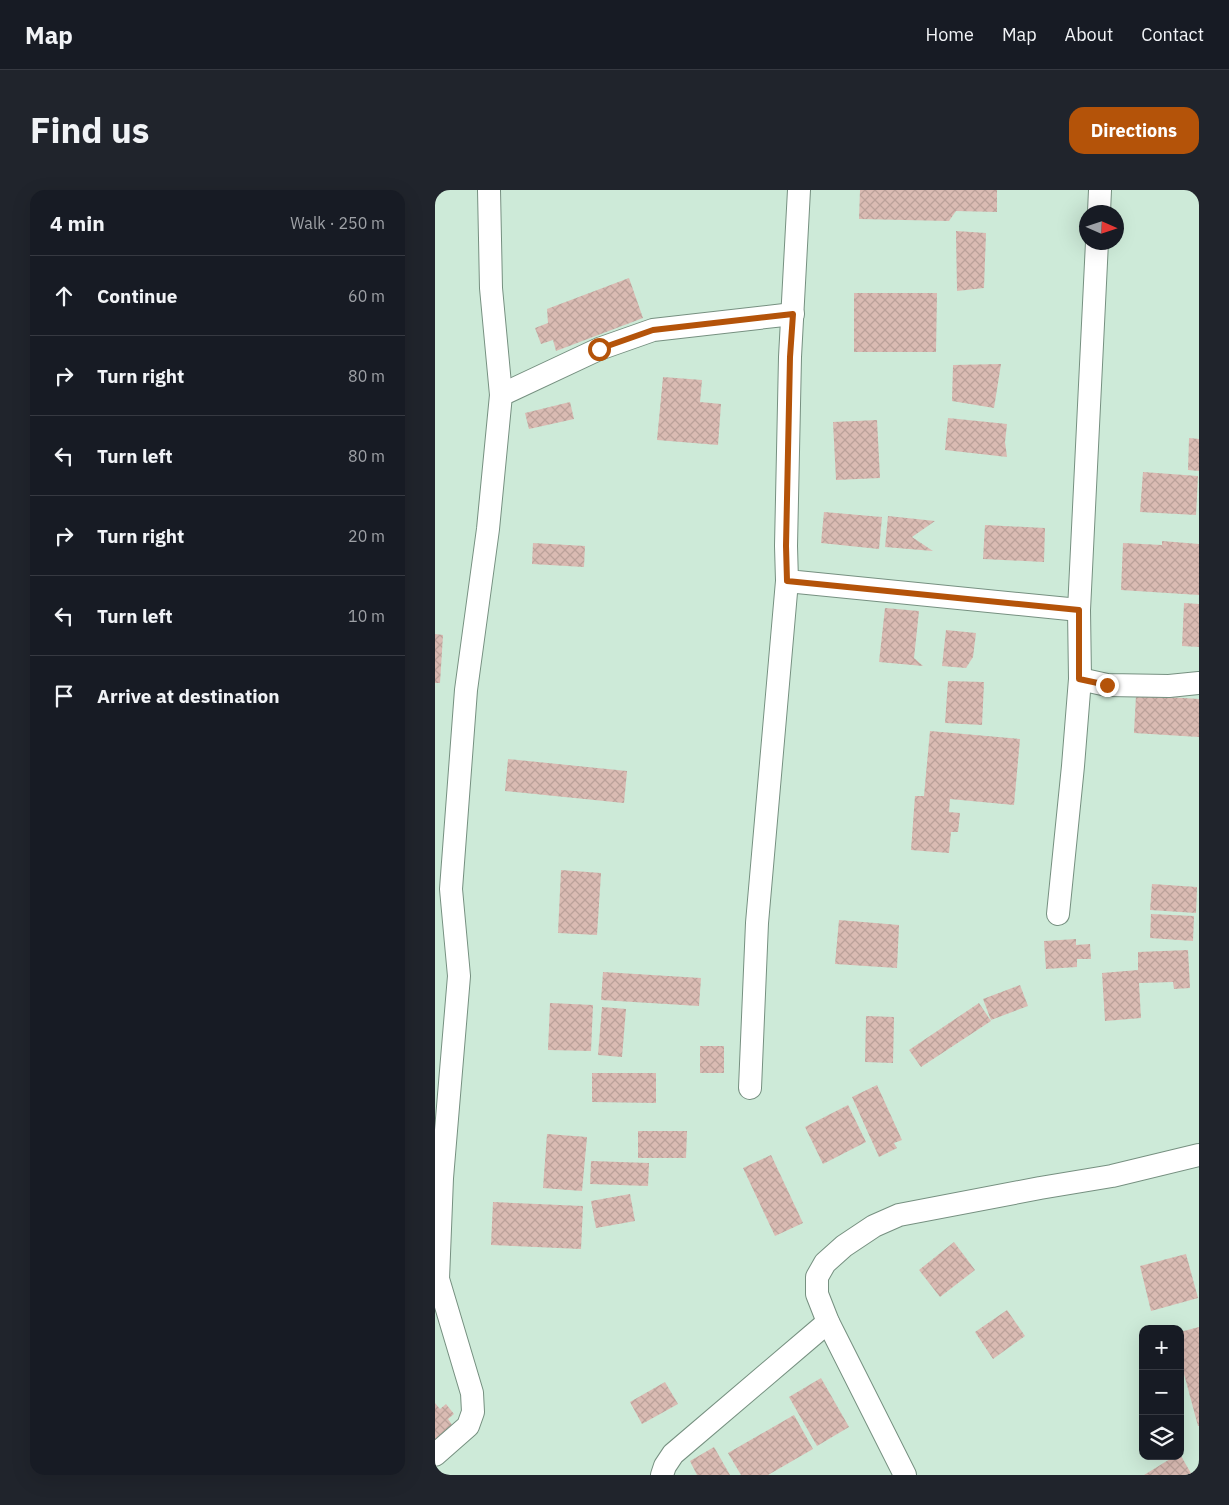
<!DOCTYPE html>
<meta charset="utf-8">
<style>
:root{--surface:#171b24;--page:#20242c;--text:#f1f3f6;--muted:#9ea1a6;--line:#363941;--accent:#b45309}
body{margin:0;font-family:"IBM Plex Sans",sans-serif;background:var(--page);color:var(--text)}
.controls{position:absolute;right:15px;bottom:15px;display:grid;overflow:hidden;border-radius:10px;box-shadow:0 5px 20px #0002}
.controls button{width:45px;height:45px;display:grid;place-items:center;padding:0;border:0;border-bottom:1px solid var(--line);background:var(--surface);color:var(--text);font:25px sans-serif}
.compass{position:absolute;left:644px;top:15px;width:45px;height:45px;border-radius:50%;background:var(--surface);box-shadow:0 5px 20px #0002;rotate:93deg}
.stop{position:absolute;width:15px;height:15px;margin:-11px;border:4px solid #b45309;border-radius:50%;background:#fff}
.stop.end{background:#b45309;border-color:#fff;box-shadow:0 1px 5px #0008}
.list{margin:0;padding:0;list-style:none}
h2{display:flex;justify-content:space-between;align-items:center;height:65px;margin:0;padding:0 20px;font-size:21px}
h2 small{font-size:16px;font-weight:400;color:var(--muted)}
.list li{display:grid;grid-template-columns:32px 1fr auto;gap:15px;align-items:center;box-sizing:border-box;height:80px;padding:0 20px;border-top:1px solid var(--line)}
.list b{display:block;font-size:19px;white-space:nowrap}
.list em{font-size:16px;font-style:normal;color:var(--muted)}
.icon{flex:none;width:28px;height:28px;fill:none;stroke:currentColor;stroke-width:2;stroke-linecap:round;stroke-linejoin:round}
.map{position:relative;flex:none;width:764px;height:1285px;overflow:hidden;border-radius:15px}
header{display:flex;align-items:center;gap:30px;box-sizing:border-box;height:70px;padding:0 25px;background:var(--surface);border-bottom:1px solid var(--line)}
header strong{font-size:24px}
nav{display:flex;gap:28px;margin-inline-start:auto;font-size:18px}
.intro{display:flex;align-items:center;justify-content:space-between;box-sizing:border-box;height:120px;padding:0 30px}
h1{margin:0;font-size:35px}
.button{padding:12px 22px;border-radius:15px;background:var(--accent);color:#fff;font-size:18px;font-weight:700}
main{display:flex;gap:30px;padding:0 30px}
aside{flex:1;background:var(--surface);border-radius:15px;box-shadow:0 5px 20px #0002}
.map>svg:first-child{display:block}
.building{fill:url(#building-cross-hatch)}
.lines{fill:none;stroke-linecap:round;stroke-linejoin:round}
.street-casing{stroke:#769080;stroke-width:24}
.street{stroke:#fff;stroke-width:22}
.route{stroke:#b45309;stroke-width:6}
</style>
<header>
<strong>Map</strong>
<nav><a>Home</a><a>Map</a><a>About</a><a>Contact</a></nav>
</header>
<div class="intro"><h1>Find us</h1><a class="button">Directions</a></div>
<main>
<aside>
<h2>4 min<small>Walk · 250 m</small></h2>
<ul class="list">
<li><svg class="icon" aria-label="ahead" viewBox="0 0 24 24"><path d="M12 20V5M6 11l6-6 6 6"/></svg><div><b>Continue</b></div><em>60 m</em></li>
<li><svg class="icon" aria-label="right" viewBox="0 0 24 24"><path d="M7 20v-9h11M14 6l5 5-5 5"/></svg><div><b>Turn right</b></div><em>80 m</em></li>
<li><svg class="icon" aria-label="left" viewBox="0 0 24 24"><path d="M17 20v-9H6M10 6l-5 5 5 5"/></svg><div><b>Turn left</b></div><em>80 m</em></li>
<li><svg class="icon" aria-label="right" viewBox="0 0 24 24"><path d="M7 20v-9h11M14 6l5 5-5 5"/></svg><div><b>Turn right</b></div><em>20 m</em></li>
<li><svg class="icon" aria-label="left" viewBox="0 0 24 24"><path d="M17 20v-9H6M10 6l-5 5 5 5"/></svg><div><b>Turn left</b></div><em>10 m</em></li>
<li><svg class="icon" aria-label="arrive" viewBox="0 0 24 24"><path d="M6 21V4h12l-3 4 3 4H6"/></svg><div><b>Arrive at destination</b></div></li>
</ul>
</aside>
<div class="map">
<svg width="764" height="1285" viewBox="0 0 764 1285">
<defs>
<pattern id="building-cross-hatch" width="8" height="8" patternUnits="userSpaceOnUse" patternTransform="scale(1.25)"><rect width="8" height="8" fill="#dabbb3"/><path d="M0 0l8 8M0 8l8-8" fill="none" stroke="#bba19a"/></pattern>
</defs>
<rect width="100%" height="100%" fill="#cdead8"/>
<g class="building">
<path d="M425,0H562V22L521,21L514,31L424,29Z"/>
<path d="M521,41L551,43L549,98L522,101Z"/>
<path d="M194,88L208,128L121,161L118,150L106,154L100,138L113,133L112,119Z"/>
<path d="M419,103H502L501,162H419Z"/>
<path d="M566,174L559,218L517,211L518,175Z"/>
<path d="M228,187L267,190L265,212L286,214L283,255L222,250Z"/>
<path d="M135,212L139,229L94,239L90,223Z"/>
<path d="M513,228L572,234L570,252L572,267L510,260Z"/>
<path d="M442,230L445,288L401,290L398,232Z"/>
<path d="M754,248L764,249V281L753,280Z"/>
<path d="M708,282L763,286L761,325L705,322Z"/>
<path d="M389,322L447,327L444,359L386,353Z"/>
<path d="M453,326L500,331L477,347L498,361L450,357Z"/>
<path d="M550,335L610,338L609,372L548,369Z"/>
<path d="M727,351L764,354V405L686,400L688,353L727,355Z"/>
<path d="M98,353L150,356L149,377L97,374Z"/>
<path d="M749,413L764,414V457L747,456Z"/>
<path d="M450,418L484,421L479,468L488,476L444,472Z"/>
<path d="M511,440L541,443L538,467L531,478L507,476Z"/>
<path d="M0,444L8,445L5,493H0Z"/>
<path d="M513,491L549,492L547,535L510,533Z"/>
<path d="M701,505L764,509V547L699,543Z"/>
<path d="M495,541L585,549L579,615L515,609L514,622L525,623L523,642H516L514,663L476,660L480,606H489Z"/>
<path d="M73,569L192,581L189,613L70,601Z"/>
<path d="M126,680L166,683L162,745L123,743Z"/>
<path d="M717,694L762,697L761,723L715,720Z"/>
<path d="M716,724L759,726L758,751L715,748Z"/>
<path d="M404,730L464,735L462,778L400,774Z"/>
<path d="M641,749V755L655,754L656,769H642V777L611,779L609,751Z"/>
<path d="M753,760L755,798L739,799L738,792L704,793L706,828L670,831L667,783L703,780V762Z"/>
<path d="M168,782L266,788L264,816L166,810Z"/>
<path d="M585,795L593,816L556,830L548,809Z"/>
<path d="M115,813L158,815L156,861L113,860Z"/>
<path d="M544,813L556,831L486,877L474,860Z"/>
<path d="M167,817L191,819L187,867L163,865Z"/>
<path d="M431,826L459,827L458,873L430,872Z"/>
<rect x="265" y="856" width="24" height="27"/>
<path d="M157,883H221V913L157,912Z"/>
<path d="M442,895L467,950L459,953L462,958L444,967L417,907Z"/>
<path d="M413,915L431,952L388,974L370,937Z"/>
<path d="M203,941H252L251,968H203Z"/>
<path d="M112,944L152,947L147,1001L108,998Z"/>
<path d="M336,965L368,1033L340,1046L308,978Z"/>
<path d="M156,971L214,973L213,996L155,994Z"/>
<path d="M195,1004L200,1031L161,1038L156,1011Z"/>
<path d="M58,1012L148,1016L146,1059L56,1055Z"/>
<path d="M519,1052L540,1080L505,1107L484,1080Z"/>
<path d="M751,1064L763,1108L716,1121L705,1076Z"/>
<path d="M572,1120L590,1146L558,1169L540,1142Z"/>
<path d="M764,1137V1236H763L745,1169V1142Z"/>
<path d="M386,1188L414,1237L382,1256L354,1207Z"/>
<path d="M230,1192L243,1214L207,1234L195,1212Z"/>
<path d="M0,1213L5,1219L11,1214L19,1224L13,1229L22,1242L0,1259Z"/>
<path d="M359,1225L378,1259L333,1285H306L293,1263Z"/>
<path d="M279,1257L295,1285H262L255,1271Z"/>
<path d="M740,1266H746L757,1285H709Z"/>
</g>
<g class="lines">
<defs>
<g id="street">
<path d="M54,0L56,98L66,205"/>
<path d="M364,0L355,167L351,356L352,391L644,420"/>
<path d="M664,22L665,0"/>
<path d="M645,489L672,495L734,496L764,493"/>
<path d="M623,724L638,576L645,489L644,420L662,52"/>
<path d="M315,898L322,733L352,391"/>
<path d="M0,1265L33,1236L38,1222L37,1203L3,1089L7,988L24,786L16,699L31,500L53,339L66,205L164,159L218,140L358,124"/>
<path d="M227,1285L230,1276L238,1264L393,1132"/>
<path d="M470,1285L393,1132L382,1104V1087L390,1073L409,1056L439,1036L464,1025L605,998L677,986L764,965"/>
</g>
</defs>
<use href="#street" class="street-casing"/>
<use href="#street" class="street"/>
</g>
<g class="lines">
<path class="route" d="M164,159L218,140L358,124L355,167L351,356L352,391L644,420V489L672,495"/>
</g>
</svg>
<div class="controls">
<button>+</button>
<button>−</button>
<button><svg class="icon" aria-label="layers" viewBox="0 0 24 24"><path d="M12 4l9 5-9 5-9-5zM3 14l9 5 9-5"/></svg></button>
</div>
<svg class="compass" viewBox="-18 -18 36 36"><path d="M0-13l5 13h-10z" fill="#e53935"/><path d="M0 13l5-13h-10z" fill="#9ea1a6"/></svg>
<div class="stop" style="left:164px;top:159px"></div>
<div class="stop end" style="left:672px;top:495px"></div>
</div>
</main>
